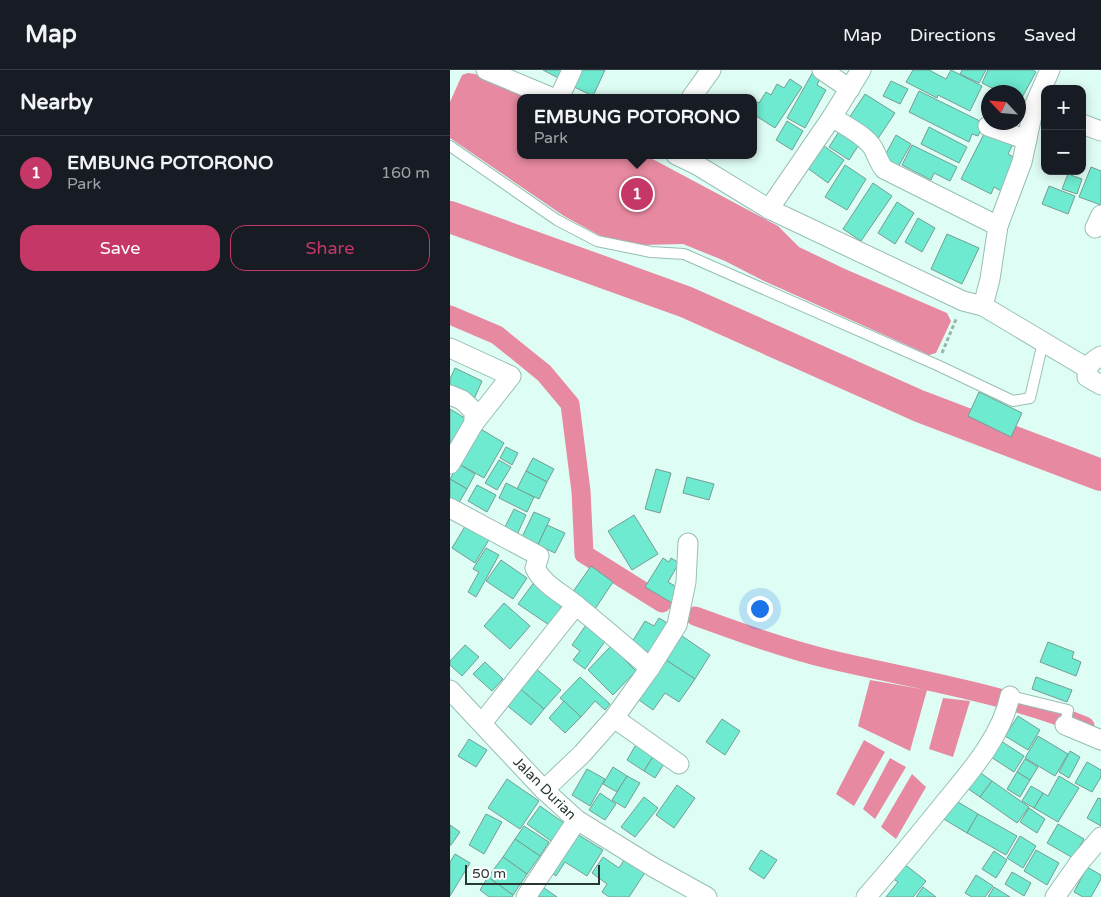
<!DOCTYPE html>
<meta charset="utf-8">
<style>
:root{--surface:#171b24;--page:#242831;--text:#f1f3f6;--muted:#9ea1a6;--line:#363941;--accent:#c43767}
body{margin:0;font-family:"Varela Round",sans-serif;background:var(--page);color:var(--text)}
.controls{position:absolute;right:15px;top:15px;display:grid;overflow:hidden;border-radius:10px;box-shadow:0 2px 12px #0003}
.controls button{width:45px;height:45px;display:grid;place-items:center;padding:0;border:0;border-bottom:1px solid var(--line);background:var(--surface);color:var(--text);font:25px sans-serif}
.compass{position:absolute;left:531px;top:15px;width:45px;height:45px;border-radius:50%;background:var(--surface);box-shadow:0 2px 12px #0003;rotate:296deg}
.scale{position:absolute;left:15px;bottom:12px;width:135px;box-sizing:border-box;padding-left:5px;border:2px solid #273733;border-top:0;font-size:14px;line-height:18px;white-space:nowrap;color:#273733;-webkit-text-stroke:4px #fff;paint-order:stroke}
.you{position:absolute;left:309px;top:538px;width:18px;height:18px;margin:-12px;border:4px solid #fff;border-radius:50%;background:#1a73e8;box-shadow:0 0 0 8px #1a73e833}
.badge{display:grid;place-items:center;width:32px;height:32px;border-radius:50%;background:var(--accent);color:#fff;font-size:16px;font-weight:700}
.pin{position:absolute;translate:-50% -50%;border:2px solid #fff;box-shadow:0 1px 5px #0006}
.popup{position:absolute;left:67px;top:24px;width:240px;height:65px;box-sizing:border-box;display:grid;place-content:center;border-radius:10px;background:var(--surface);filter:drop-shadow(0 1px 4px #0005);font-size:16px;white-space:nowrap;color:var(--muted)}
.popup b{font-size:19px;color:var(--text)}
.popup::after{content:'';position:absolute;left:50%;top:100%;margin-left:-10px;border:10px solid transparent;border-top-color:var(--surface)}
.list{margin:0;padding:0;list-style:none}
h2{display:flex;justify-content:space-between;align-items:center;height:65px;margin:0;padding:0 20px;font-size:21px}
h2 small{font-size:16px;font-weight:400;color:var(--muted)}
.list li{display:grid;grid-template-columns:32px 1fr auto;gap:15px;align-items:center;box-sizing:border-box;height:75px;padding:0 20px;border-top:1px solid var(--line)}
.list b{display:block;font-size:19px;white-space:nowrap}
.list p{margin:0;font-size:16px;white-space:nowrap;color:var(--muted)}
.list em{font-size:16px;font-style:normal;color:var(--muted)}
.actions{display:flex;gap:10px;padding:15px 20px}
.actions a{flex:1;padding:11px 0;border:1px solid var(--accent);border-radius:15px;text-align:center;font-size:18px;color:var(--accent)}
.actions .main{background:var(--accent);color:#fff}
.map{position:relative;flex:none;width:651px;height:827px;overflow:hidden}
header{display:flex;align-items:center;gap:30px;box-sizing:border-box;height:70px;padding:0 25px;background:var(--surface);border-bottom:1px solid var(--line)}
header strong{font-size:24px}
nav{display:flex;gap:28px;margin-inline-start:auto;font-size:18px}
main{display:flex}
aside{flex:1;background:var(--surface)}
.map>svg:first-child{display:block}
.water{fill:#e789a0}
.lines{fill:none;stroke-linecap:round;stroke-linejoin:round}
.canal{stroke:#e789a0;stroke-width:19}
.river{stroke:#e789a0;stroke-width:32}
.building{fill:#6eead0;stroke:#779d93}
.lane-casing{stroke:#97beb4;stroke-width:12}
.street-casing{stroke:#97beb4;stroke-width:21}
.path{stroke:#9ab4ad;stroke-width:3;stroke-dasharray:4 2.5;stroke-linecap:butt}
.lane{stroke:#fff;stroke-width:10}
.street{stroke:#fff;stroke-width:19}
.labels{text-anchor:middle;stroke-width:4.5;stroke-linejoin:round;paint-order:stroke}
.street-label{font-size:14px;fill:#273733;stroke:#fff}
</style>
<header>
<strong>Map</strong>
<nav><a>Map</a><a>Directions</a><a>Saved</a></nav>
</header>
<main>
<aside>
<h2>Nearby<small></small></h2>
<ul class="list">
<li><span class="badge">1</span><div><b>EMBUNG POTORONO</b><p>Park</p></div><em>160 m</em></li>
</ul>
<div class="actions"><a class="main">Save</a><a>Share</a></div>
</aside>
<div class="map">
<svg width="651" height="827" viewBox="0 0 651 827">
<rect width="100%" height="100%" fill="#defdf5"/>
<g class="water">
<path d="M18,3L25,4L80,28H71V85H195L328,156L349,177L395,199L497,243L501,251L486,283L479,285L314,211L275,191L233,174L192,175L156,169L114,146L0,68V32L12,5Z"/>
<path d="M420,610L477,620L460,681L408,656Z"/>
<path d="M493,628L520,631L503,687L479,679Z"/>
<path d="M414,670L435,682L404,736L386,724Z"/>
<path d="M440,688L456,697L425,749L413,739Z"/>
<path d="M462,704L476,717L446,769L431,757Z"/>
</g>
<g class="lines">
<g class="canal">
<path d="M0,245L47,265L94,303L120,334L131,421L134,484L212,533"/>
<path d="M245,546C289,562 333,578 378,589C464,609 553,623 635,656"/>
</g>
<path class="river" d="M0,147L236,232L469,336L651,405"/>
</g>
<g class="building">
<path d="M93,0H121L116,12Z"/>
<path d="M126,0H155L143,26L120,15Z"/>
<path d="M364,0L372,4L367,15L376,20L355,58L337,48Z"/>
<path d="M463,0H479L496,9L501,0L532,16L520,41L488,25L487,28L456,12Z"/>
<path d="M512,0H536L529,13L510,4Z"/>
<path d="M538,0H583L586,2L569,33L568,22H550L532,13Z"/>
<path d="M340,9L352,17L325,58L303,44V30L309,33L316,22L321,25L327,14L334,18Z"/>
<path d="M441,11L458,19L450,34L433,26Z"/>
<path d="M469,21L534,53L528,66L522,64L519,72L459,42Z"/>
<path d="M415,24L445,43L425,73L395,54Z"/>
<path d="M337,51L353,61L342,80L326,70Z"/>
<path d="M392,57L412,70L399,90L379,77Z"/>
<path d="M479,57L517,77L509,93L471,74Z"/>
<path d="M537,58L564,72L558,84L567,89L551,121L544,117L541,124L511,109Z"/>
<path d="M446,65L461,74L447,99L432,91Z"/>
<path d="M371,74L394,90L378,113L356,97Z"/>
<path d="M462,75L507,97L500,111L484,103L481,110L452,95Z"/>
<path d="M395,95L416,109L397,140L375,127Z"/>
<path d="M641,97L651,101V135L629,127Z"/>
<path d="M618,104L632,109L627,124L612,119Z"/>
<path d="M423,113L442,126L411,171L393,159Z"/>
<path d="M599,116L625,126L618,144L592,134Z"/>
<path d="M447,132L464,143L445,174L428,163Z"/>
<path d="M468,148L485,158L472,182L455,172Z"/>
<path d="M497,164L529,178L512,214L481,199Z"/>
<path d="M5,298L32,311L24,329L0,319V309Z"/>
<path d="M529,322L572,343L561,367L518,346Z"/>
<path d="M0,339L20,351L0,387Z"/>
<path d="M29,358L54,373L34,408L9,394Z"/>
<path d="M56,377L68,383L62,395L50,388Z"/>
<path d="M83,388L104,399L97,412L76,401Z"/>
<path d="M49,390L61,397L47,420L35,413Z"/>
<path d="M9,394L25,404L17,419L0,409Z"/>
<path d="M206,399L221,403L210,443L195,439Z"/>
<path d="M76,401L97,412L89,429L67,419Z"/>
<path d="M237,407L264,414L259,430L233,423Z"/>
<path d="M0,409L17,419L7,436L0,432Z"/>
<path d="M56,413L84,427L77,442L49,428Z"/>
<path d="M27,415L46,425L37,442L18,431Z"/>
<path d="M64,439L76,445L66,467L53,461Z"/>
<path d="M84,442L100,449L88,475L72,467Z"/>
<path d="M184,445L208,484L182,500L158,461Z"/>
<path d="M17,453L40,468L25,493L2,478Z"/>
<path d="M97,455L115,463L105,483L88,475Z"/>
<path d="M36,478L49,485L26,527L18,522L29,502L23,499Z"/>
<path d="M213,488L219,492L221,488L229,493L218,512L232,520L224,534L195,517Z"/>
<path d="M51,490L77,508L63,529L36,511Z"/>
<path d="M141,496L163,512L143,542L120,526Z"/>
<path d="M85,511L115,532L99,555L68,534Z"/>
<path d="M54,533L80,556L60,579L34,556Z"/>
<path d="M209,548L222,556L204,586L182,572L195,551L204,556Z"/>
<path d="M136,555L156,570L135,599L123,590L130,581L122,575Z"/>
<path d="M232,566L260,585L245,609L216,590Z"/>
<path d="M598,572L624,582L622,588L631,592L626,606L590,592Z"/>
<path d="M15,575L29,587L12,606L0,595V591Z"/>
<path d="M161,576L186,601L163,625L138,600Z"/>
<path d="M216,590L245,609L229,632L215,623L203,640L189,630Z"/>
<path d="M35,592L53,609L42,621L23,604Z"/>
<path d="M84,597L111,620L94,639L68,617Z"/>
<path d="M130,607L160,634L155,640L145,631L131,647L110,628Z"/>
<path d="M586,607L622,620L617,632L582,619Z"/>
<path d="M68,617L94,639L81,655L54,633Z"/>
<path d="M114,631L131,647L115,663L99,648Z"/>
<path d="M568,646L590,660L578,680L555,666Z"/>
<path d="M272,649L290,661L275,685L256,672Z"/>
<path d="M588,666L618,684L605,706L575,688Z"/>
<path d="M19,669L37,680L26,697L8,686Z"/>
<path d="M188,671L206,682L194,701L177,690Z"/>
<path d="M551,671L574,686L564,702L541,687Z"/>
<path d="M620,681L630,687L619,708L609,702Z"/>
<path d="M206,682L217,689L205,708L194,701Z"/>
<path d="M575,689L588,697L580,710L567,702Z"/>
<path d="M637,692L651,700V707L642,722L625,713Z"/>
<path d="M163,697L177,706L167,722L153,714Z"/>
<path d="M137,699L155,709L140,736L122,725Z"/>
<path d="M525,699L542,711L530,727L514,716Z"/>
<path d="M567,702L580,710L570,727L557,719Z"/>
<path d="M177,706L190,713L175,738L162,730Z"/>
<path d="M609,706L629,718L608,752L584,738L593,723L598,726Z"/>
<path d="M57,709L89,731L70,759L38,738Z"/>
<path d="M542,711L579,737L567,753L530,727Z"/>
<path d="M227,715L245,728L224,758L206,745Z"/>
<path d="M581,716L593,723L584,738L572,731Z"/>
<path d="M150,723L166,734L155,750L139,740Z"/>
<path d="M194,727L208,738L185,767L171,757Z"/>
<path d="M648,728L651,729V756L637,748Z"/>
<path d="M503,729L528,744L517,763L492,748Z"/>
<path d="M90,736L114,753L101,771L77,754Z"/>
<path d="M579,738L595,749L587,763L570,752Z"/>
<path d="M36,744L52,752L34,784L19,775Z"/>
<path d="M528,744L567,766L556,785L517,763Z"/>
<path d="M608,754L634,769L623,788L597,773Z"/>
<path d="M0,755L10,762L1,775H0Z"/>
<path d="M74,756L99,772L90,786L65,769Z"/>
<path d="M122,761L153,780L137,806L115,792L106,806L97,800Z"/>
<path d="M570,766L586,776L573,798L557,788Z"/>
<path d="M65,769L90,786L77,804L53,787Z"/>
<path d="M311,780L327,790L314,809L299,799Z"/>
<path d="M586,780L609,793L597,815L574,801Z"/>
<path d="M544,781L557,790L546,808L532,799Z"/>
<path d="M5,784L20,793L0,826V792Z"/>
<path d="M53,787L77,804L63,825L38,807Z"/>
<path d="M153,787L169,798L176,787L196,801L179,827H159L152,822L157,814L142,803Z"/>
<path d="M453,793L476,811L463,827H436L448,812L442,808Z"/>
<path d="M637,797L651,805V809L641,827H633L624,822Z"/>
<path d="M562,802L581,813L574,826L555,814Z"/>
<path d="M526,805L543,816L535,827H522L515,823Z"/>
<path d="M38,807L63,825L62,827H39L30,820Z"/>
<path d="M90,815L107,827H82Z"/>
<path d="M473,817L486,827H466Z"/>
<path d="M544,817L560,827H538Z"/>
</g>
<g class="lines">
<defs>
<g id="lane">
<path d="M0,76L107,150L147,171L201,182L234,184L487,295L563,331L580,328L593,272"/>
<path d="M560,626L618,640L615,655"/>
</g>
<g id="street">
<path d="M36,0L103,28"/>
<path d="M372,0L400,19"/>
<path d="M109,28L122,0"/>
<path d="M241,28L261,0"/>
<path d="M382,47C395,56 415,65 423,78C427,85 429,93 434,99L548,156"/>
<path d="M632,54L651,61"/>
<path d="M538,56L577,70"/>
<path d="M226,85L247,95L319,139L513,231L533,236L637,298"/>
<path d="M319,139L382,47L411,0"/>
<path d="M645,158L651,145"/>
<path d="M533,236L540,209L548,156L572,92L584,36L600,0"/>
<path d="M0,278L61,306L24,353"/>
<path d="M651,286C641,292 637,295 637,307L651,315"/>
<path d="M0,325L12,330L24,341V353L0,394"/>
<path d="M0,438L89,486L85,498C94,516 114,524 128,537C153,557 176,577 200,598L164,648L132,684L94,720"/>
<path d="M200,598L227,555L236,512L238,473"/>
<path d="M0,620L94,720L127,750L203,797L257,827"/>
<path d="M164,648L229,694"/>
<path d="M32,653L126,535"/>
<path d="M615,655L651,670"/>
<path d="M76,827L127,750"/>
<path d="M416,827C442,798 467,767 492,736C519,703 551,668 560,626"/>
<path d="M605,827L629,793L651,767"/>
</g>
</defs>
<use href="#lane" class="lane-casing"/>
<use href="#street" class="street-casing"/>
<path class="path" d="M492,283L507,247"/>
<use href="#lane" class="lane"/>
<use href="#street" class="street"/>
</g>
<g class="labels">
<g class="street-label">
<text transform="translate(95 718) rotate(45)" y="5">Jalan Durian</text>
</g>
</g>
</svg>
<div class="controls">
<button>+</button>
<button>−</button>
</div>
<svg class="compass" viewBox="-18 -18 36 36"><path d="M0-13l5 13h-10z" fill="#e53935"/><path d="M0 13l5-13h-10z" fill="#9ea1a6"/></svg>
<div class="scale">50 m</div>
<div class="you"></div>
<div class="pin badge" style="left:187px;top:124px">1</div>
<div class="popup"><b>EMBUNG POTORONO</b>Park</div>
</div>
</main>
